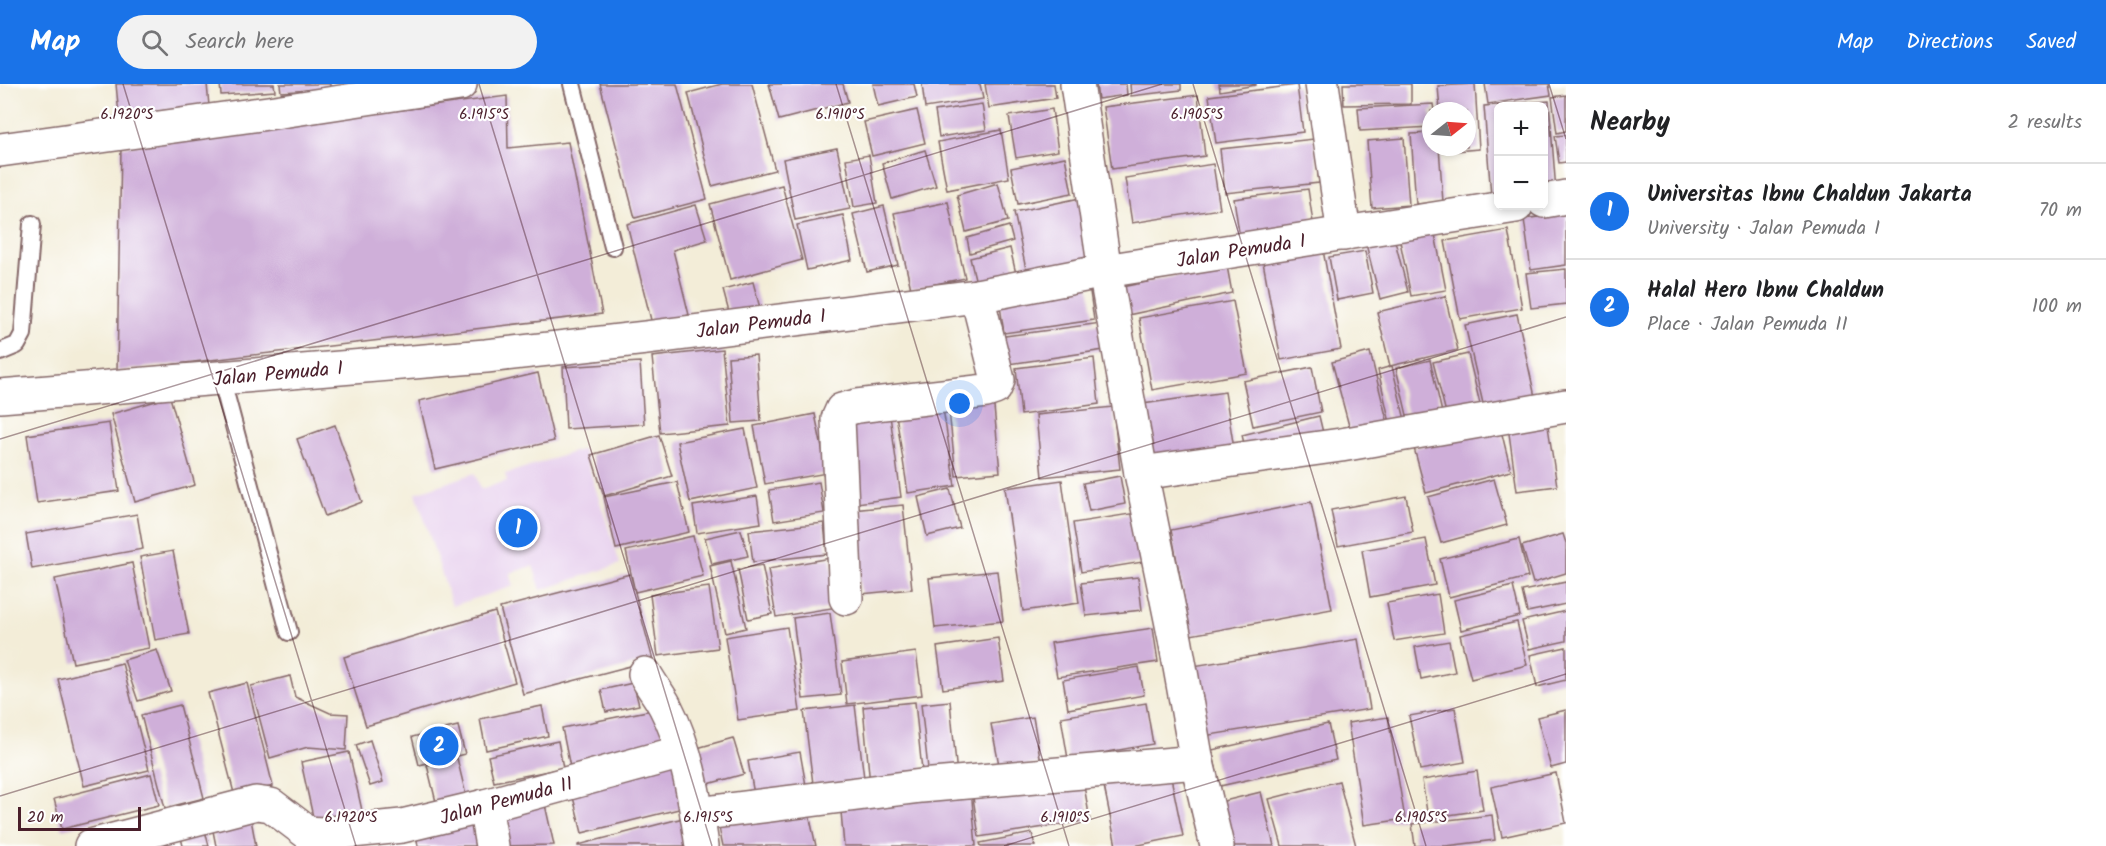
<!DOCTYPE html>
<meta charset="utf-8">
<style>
:root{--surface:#fff;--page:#f2f2f2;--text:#202124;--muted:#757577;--line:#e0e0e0;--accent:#1a73e8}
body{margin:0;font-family:Kalam,sans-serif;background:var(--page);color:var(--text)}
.controls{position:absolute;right:18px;top:18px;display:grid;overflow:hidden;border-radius:9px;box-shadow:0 3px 9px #0003}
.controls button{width:54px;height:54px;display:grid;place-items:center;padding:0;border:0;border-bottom:2px solid var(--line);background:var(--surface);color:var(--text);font:30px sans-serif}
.compass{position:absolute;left:1422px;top:18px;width:54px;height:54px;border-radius:50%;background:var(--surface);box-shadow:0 3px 9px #0003;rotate:73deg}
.scale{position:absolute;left:18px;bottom:15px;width:123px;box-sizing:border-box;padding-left:6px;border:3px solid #4a1f2b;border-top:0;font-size:16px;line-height:21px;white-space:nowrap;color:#4a1f2b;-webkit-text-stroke:4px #fff;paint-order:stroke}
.you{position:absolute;left:960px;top:320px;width:21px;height:21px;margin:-15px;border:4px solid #fff;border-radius:50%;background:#1a73e8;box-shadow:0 0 0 9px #1a73e833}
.badge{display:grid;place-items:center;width:39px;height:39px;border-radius:50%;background:var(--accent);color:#fff;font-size:20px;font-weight:700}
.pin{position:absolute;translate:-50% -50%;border:3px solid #fff;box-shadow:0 2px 6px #0006}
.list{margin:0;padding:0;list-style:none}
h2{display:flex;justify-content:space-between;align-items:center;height:78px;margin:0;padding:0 24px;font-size:26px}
h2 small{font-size:20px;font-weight:400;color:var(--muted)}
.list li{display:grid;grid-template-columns:39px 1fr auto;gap:18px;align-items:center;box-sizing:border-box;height:96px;padding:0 24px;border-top:2px solid var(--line)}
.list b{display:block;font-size:22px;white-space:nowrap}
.list p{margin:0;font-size:20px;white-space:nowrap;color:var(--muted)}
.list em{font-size:20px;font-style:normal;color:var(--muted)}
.icon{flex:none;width:33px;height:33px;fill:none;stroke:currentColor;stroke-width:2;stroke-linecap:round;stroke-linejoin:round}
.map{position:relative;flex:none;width:1566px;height:762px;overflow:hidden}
header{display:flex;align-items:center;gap:36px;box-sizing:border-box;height:84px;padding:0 30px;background:var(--accent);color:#fff}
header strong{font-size:28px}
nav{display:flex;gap:33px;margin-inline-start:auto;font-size:21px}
.search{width:420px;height:54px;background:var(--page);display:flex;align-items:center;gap:15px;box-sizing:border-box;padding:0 21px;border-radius:33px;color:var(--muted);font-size:22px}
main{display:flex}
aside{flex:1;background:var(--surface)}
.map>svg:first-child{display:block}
.built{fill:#e8d2ee}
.building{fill:#cfafd9}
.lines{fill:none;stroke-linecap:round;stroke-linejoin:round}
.lane-casing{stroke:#856768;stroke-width:20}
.street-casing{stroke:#856768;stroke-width:36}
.lane{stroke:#fff;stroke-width:16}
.street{stroke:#fff;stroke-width:33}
.ticks{fill:none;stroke:#4a1f2b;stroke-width:1.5;stroke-opacity:0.45}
.labels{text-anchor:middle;stroke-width:4.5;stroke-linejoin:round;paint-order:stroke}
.street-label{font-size:20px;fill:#4a1f2b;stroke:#fff}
.ticks-label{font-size:15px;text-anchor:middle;fill:#4a1f2b;stroke:#fff;stroke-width:4.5;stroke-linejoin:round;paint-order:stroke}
</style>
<header>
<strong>Map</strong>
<div class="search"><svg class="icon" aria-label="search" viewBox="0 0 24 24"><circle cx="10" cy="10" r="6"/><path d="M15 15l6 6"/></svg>Search here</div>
<nav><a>Map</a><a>Directions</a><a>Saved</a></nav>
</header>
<main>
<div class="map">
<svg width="1566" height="762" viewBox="0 0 1566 762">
<rect width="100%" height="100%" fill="#fff"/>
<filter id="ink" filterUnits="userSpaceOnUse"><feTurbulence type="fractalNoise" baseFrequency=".0167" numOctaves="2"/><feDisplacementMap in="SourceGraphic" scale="12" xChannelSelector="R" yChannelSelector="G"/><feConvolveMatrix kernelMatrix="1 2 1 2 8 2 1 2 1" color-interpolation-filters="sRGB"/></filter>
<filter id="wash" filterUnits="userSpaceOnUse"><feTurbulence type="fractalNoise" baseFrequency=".008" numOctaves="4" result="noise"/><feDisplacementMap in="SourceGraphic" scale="24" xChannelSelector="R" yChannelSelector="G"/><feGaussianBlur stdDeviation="1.35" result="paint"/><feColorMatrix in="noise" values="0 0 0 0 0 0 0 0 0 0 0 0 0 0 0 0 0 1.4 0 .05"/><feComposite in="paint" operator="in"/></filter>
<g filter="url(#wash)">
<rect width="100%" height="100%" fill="#f3edd8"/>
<path class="built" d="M583,365L620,480L541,506L533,482L510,489L514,502L452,522L416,409L475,389L481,405L507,397L505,390Z"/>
<g id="blocks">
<g class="building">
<path d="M116,0H207L209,22L119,31Z"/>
<path d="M220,0H274L275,7L221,11Z"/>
<path d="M280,0H330V5L281,8Z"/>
<path d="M600,0H677L707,115L635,134Z"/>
<path d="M722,0H752L775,86L712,102L688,9Z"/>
<path d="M769,0H843L848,18L779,36Z"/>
<path d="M873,0H914L917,13L878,22Z"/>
<path d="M922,0H980L983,15L925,24Z"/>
<path d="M985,0H1054L1056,14L989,24Z"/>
<path d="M1096,0H1126L1127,11L1098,15Z"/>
<path d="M1130,0H1181V6L1131,12Z"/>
<path d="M1219,0H1256V1L1220,7Z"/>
<path d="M1343,0H1411V20L1344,21Z"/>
<path d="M1475,0L1479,65L1443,68V63H1467V27H1440L1438,2Z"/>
<path d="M1485,0H1549L1551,11L1488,20Z"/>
<path d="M1297,1L1303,48L1216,59L1209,12Z"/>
<path d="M1198,11L1205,72L1112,85L1103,23Z"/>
<path d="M1566,11V47L1557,49L1552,13Z"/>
<path d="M507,12L508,64L568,58L602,230L117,287L121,63Z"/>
<path d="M1549,17L1556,107L1544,108V22H1498V111L1491,112L1484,22Z"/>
<path d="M982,20L986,46L939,53L935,27Z"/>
<path d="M1433,20L1434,27H1431V43L1360,47L1358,24Z"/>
<path d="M1052,25L1058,67L1016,74L1009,32Z"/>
<path d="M917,26L925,59L872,72L864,38Z"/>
<path d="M1001,46L1009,94L947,106L938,58Z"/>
<path d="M1431,49V63H1439L1443,118L1416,120L1411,50Z"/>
<path d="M1566,51V78L1559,79L1555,52Z"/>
<path d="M1404,54L1409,121L1372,124L1367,57Z"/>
<path d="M1314,55L1319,99L1225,109L1220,65Z"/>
<path d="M837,64L850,125L795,136L783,75Z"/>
<path d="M925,66L936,102L892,115L882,79Z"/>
<path d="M869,71L877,119L854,123L846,75Z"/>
<path d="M1065,73L1072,109L1018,120L1011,84Z"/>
<path d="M1213,80L1220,125L1132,139L1125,94Z"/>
<path d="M998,99L1008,137L966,148L957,111Z"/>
<path d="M782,101L802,176L730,196L710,120Z"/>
<path d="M1308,105L1314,145L1240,155L1234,115Z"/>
<path d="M1080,114L1094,181L1028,195L1014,128Z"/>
<path d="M948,118L965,194L911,205L894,129Z"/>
<path d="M696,121L707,156L673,166L689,231L652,240L627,140Z"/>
<path d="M884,122L898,181L867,188L853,130Z"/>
<path d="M1566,129V181L1531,186L1524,135Z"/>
<path d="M843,131L852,176L807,186L797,141Z"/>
<path d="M1009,142L1013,157L970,169L967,154Z"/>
<path d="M1434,145L1446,206L1411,212L1399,152Z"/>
<path d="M1508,146L1522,224L1460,235L1445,157Z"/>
<path d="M1394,153L1408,208L1380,215L1366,160Z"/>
<path d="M1010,164L1017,194L977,203L970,174Z"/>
<path d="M1323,166L1341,265L1281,276L1263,178Z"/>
<path d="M1365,167L1373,209L1337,216L1329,173Z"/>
<path d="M1227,182L1232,209L1123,232L1117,204Z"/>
<path d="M1566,185V220L1531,224L1526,189Z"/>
<path d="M753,198L760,224L730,232L723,206Z"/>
<path d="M1089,201L1094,236L1004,249L999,215Z"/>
<path d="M1445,212L1458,266L1390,282L1377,228Z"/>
<path d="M1233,217L1247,289L1152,306L1139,234Z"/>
<path d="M1517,230L1535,313L1484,324L1465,241Z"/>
<path d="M1101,239L1104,266L995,282L991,254Z"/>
<path d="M722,265L730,342L660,349L652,273Z"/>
<path d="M1370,268L1390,348L1353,357L1332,278Z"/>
<path d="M1468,270L1481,324L1447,333L1433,278Z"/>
<path d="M756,271L761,337L733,339L728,273Z"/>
<path d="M1094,274L1099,320L1021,331L1016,284Z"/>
<path d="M1430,276L1443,333L1409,340L1396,284Z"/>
<path d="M640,278L644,340L566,345L563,283Z"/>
<path d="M1392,282L1405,336L1390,339L1378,286Z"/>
<path d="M1312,283L1321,328L1253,342L1243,297Z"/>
<path d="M538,289L554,357L435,385L419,317Z"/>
<path d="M1225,308L1235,371L1153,383L1143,320Z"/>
<path d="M993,312L1000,388L956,392L948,317Z"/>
<path d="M170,313L195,401L135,418L111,330Z"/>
<path d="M942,318L955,402L908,409L895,324Z"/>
<path d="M1113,323L1120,385L1042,393L1036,331Z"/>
<path d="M889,324L901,413L857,419L845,330Z"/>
<path d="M1546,329L1557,402L1517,407L1507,335Z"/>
<path d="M815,330L827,389L765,400L754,342Z"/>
<path d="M1319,332L1324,353L1247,372L1242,351Z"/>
<path d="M109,339L119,407L37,419L27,351Z"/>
<path d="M335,341L362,418L325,432L297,355Z"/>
<path d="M1500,342L1511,387L1426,409L1414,364Z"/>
<path d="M745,345L757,404L690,418L677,358Z"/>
<path d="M659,351L672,392L604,412L591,371Z"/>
<path d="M1120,392L1125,420L1089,427L1083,399Z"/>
<path d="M1494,395L1507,441L1441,459L1428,413Z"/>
<path d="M1062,396L1079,519L1023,527L1005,404Z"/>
<path d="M677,398L689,448L616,465L604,413Z"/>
<path d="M819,398L824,429L774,437L769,406Z"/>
<path d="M950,405L960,444L927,452L918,413Z"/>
<path d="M757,412L761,439L697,449L693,422Z"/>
<path d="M1406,412L1413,448L1338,462L1331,426Z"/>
<path d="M1311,418L1332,525L1191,551L1171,446Z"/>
<path d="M903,421L912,505L861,510L852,426Z"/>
<path d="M1136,429L1143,478L1081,488L1073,439Z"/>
<path d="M137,430L143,465L32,485L26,450Z"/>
<path d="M824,439L827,470L753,478L749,447Z"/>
<path d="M741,446L748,472L712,480L705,454Z"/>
<path d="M1563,450L1566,459V489L1533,499L1522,462Z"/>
<path d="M693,452L703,492L635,508L626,467Z"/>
<path d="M1426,455L1435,501L1370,513L1362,466Z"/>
<path d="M1519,455L1528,493L1449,513L1440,475Z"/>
<path d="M173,467L189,550L155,556L140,473Z"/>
<path d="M830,474L838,523L776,533L768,485Z"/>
<path d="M731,477L746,544L725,549L710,482Z"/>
<path d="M132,479L149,564L73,579L55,495Z"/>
<path d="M762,481L772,530L748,535L738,485Z"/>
<path d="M997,487L1003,537L935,544L929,494Z"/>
<path d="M630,490L653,576L523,610L500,524Z"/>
<path d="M1138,493L1142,526L1086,532L1081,499Z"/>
<path d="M1566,498V520L1527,528L1522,507Z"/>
<path d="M1513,502L1520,532L1461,546L1454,516Z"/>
<path d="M709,503L718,564L658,572L650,511Z"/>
<path d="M1438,510L1444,549L1394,557L1387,519Z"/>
<path d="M1566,527V557L1529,565L1522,537Z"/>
<path d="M495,528L515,598L366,642L344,573Z"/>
<path d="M830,529L841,611L803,615L793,534Z"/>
<path d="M1517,538L1527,581L1471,595L1460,551Z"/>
<path d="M787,543L800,627L738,636L725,553Z"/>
<path d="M1153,544L1158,578L1057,593L1051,559Z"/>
<path d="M998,554L1004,597L943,605L937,563Z"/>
<path d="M1358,555L1370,625L1204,652L1193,582Z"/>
<path d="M1449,557L1455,588L1421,595L1415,563Z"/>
<path d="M1566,563V596L1537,603L1530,571Z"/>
<path d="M157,566L171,607L138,617L124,576Z"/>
<path d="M916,568L922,611L847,620L842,578Z"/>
<path d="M122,579L149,686L84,702L58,595Z"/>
<path d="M1139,583L1144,611L1068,625L1063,596Z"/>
<path d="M290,592L295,613L330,629L348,630L346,666L308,663L270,674L251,602Z"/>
<path d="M247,599L273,702L235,713L208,609Z"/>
<path d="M633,599L639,621L606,628L601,606Z"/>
<path d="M950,617L957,691L929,694L921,620Z"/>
<path d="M915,618L923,696L870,701L863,623Z"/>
<path d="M1146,619L1153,660L1068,675L1061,633Z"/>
<path d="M180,621L204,714L165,724L141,631Z"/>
<path d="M855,621L865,702L814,708L804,627Z"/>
<path d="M542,622L548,652L486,666L480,635Z"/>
<path d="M1455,624L1465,678L1420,686L1409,632Z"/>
<path d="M657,625L666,669L571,688L562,644Z"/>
<path d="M1566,626V680L1551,684L1537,633Z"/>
<path d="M1033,633L1041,679L1000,686L991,640Z"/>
<path d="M1388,633L1405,735L1364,741L1348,639Z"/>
<path d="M1328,640L1336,676L1220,702L1212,666Z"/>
<path d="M458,642L465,670L419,681L412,653Z"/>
<path d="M733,654L744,690L701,702L690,666Z"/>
<path d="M370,656L383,698L370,702L356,661Z"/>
<path d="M558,657L563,684L494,698L488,672Z"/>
<path d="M349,668L363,731L315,742L301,678Z"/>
<path d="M800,668L807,707L755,716L748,677Z"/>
<path d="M457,674L466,711L436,718L427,681Z"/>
<path d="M674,675L687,723L582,749L570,701Z"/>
<path d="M1169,684L1183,752L1134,762H1116L1103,697Z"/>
<path d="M1477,687L1483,726L1428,734L1422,696Z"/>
<path d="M1556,689L1566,739L1502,753L1491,703Z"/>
<path d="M151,690L159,721L62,745L54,715Z"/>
<path d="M1083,696L1090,736L979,753L973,713Z"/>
<path d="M1339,697L1356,762H1282L1269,715Z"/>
<path d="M971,705L976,762H844L840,716Z"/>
<path d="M1261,708L1274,762H1227L1216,719Z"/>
<path d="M544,716L554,761L501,762L494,728Z"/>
<path d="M806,716L816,762H723L717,734Z"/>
<path d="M1492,731L1495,756L1446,762H1415L1412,740Z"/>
<path d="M687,733L695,762H578V761Z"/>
<path d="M251,735L256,762H216L212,742Z"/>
<path d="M203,739L209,762H183L179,745Z"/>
<path d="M475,740L478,762H418L416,750Z"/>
<path d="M1032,749L1035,762H981L980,759Z"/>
</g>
</g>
</g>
<g filter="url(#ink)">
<use href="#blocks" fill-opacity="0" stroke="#856768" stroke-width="1.5"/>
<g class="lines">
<defs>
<g id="lane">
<path d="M572,0L613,163"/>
<path d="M0,268L17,261L23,250L32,140"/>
<path d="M221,293L289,548"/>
</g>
<g id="street">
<path d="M1077,0L1105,187L1141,389L1175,555L1197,678L1217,762"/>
<path d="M1322,0L1344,150"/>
<path d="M0,66L268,29L460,0"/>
<path d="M1544,117L1566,113"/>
<path d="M0,312L486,272L646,254L977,212L1105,187L1516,122"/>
<path d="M1141,389L1341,361L1566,322"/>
<path d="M846,514L838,335L842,326L857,322L986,307L995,304L998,296L977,212"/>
<path d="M645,590C651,601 659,611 665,622C687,664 695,715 702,762"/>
<path d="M485,722L492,762"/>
<path d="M697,730L921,702L1197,678"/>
<path d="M91,762L256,719L271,721L308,749L321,750L402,742L485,722L682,668"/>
</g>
</defs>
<use href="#lane" class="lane-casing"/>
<use href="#street" class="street-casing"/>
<use href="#lane" class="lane"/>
<use href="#street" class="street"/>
</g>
</g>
<path class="ticks" d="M123,0L356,762M479,0L712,762M836,0L1069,762M1193,0L1426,762M1549,0L1566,55M0,355L1162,0M0,712L1566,233M1004,762L1566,590"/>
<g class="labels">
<g class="street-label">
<text transform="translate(1241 166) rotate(-9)" y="7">Jalan Pemuda I</text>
<text transform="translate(761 239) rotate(-7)" y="7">Jalan Pemuda I</text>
<text transform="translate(278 289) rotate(-5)" y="7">Jalan Pemuda I</text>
<text transform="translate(506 716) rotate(-15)" y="7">Jalan Pemuda II</text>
</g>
</g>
<g class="ticks-label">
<text x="127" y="35">6.1920°S</text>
<text x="484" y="35">6.1915°S</text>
<text x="840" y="35">6.1910°S</text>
<text x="1197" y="35">6.1905°S</text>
<text x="351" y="738">6.1920°S</text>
<text x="708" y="738">6.1915°S</text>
<text x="1065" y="738">6.1910°S</text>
<text x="1421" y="738">6.1905°S</text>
</g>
</svg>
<div class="controls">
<button>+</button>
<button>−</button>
</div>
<svg class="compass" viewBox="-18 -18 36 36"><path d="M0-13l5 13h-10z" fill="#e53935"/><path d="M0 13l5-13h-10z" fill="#757577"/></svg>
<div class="scale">20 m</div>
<div class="you"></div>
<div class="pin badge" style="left:518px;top:444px">1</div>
<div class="pin badge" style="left:439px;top:662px">2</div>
</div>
<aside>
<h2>Nearby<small>2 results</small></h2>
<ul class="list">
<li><span class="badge">1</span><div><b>Universitas Ibnu Chaldun Jakarta</b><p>University · Jalan Pemuda I</p></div><em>70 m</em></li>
<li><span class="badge">2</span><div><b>Halal Hero Ibnu Chaldun</b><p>Place · Jalan Pemuda II</p></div><em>100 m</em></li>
</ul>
</aside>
</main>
